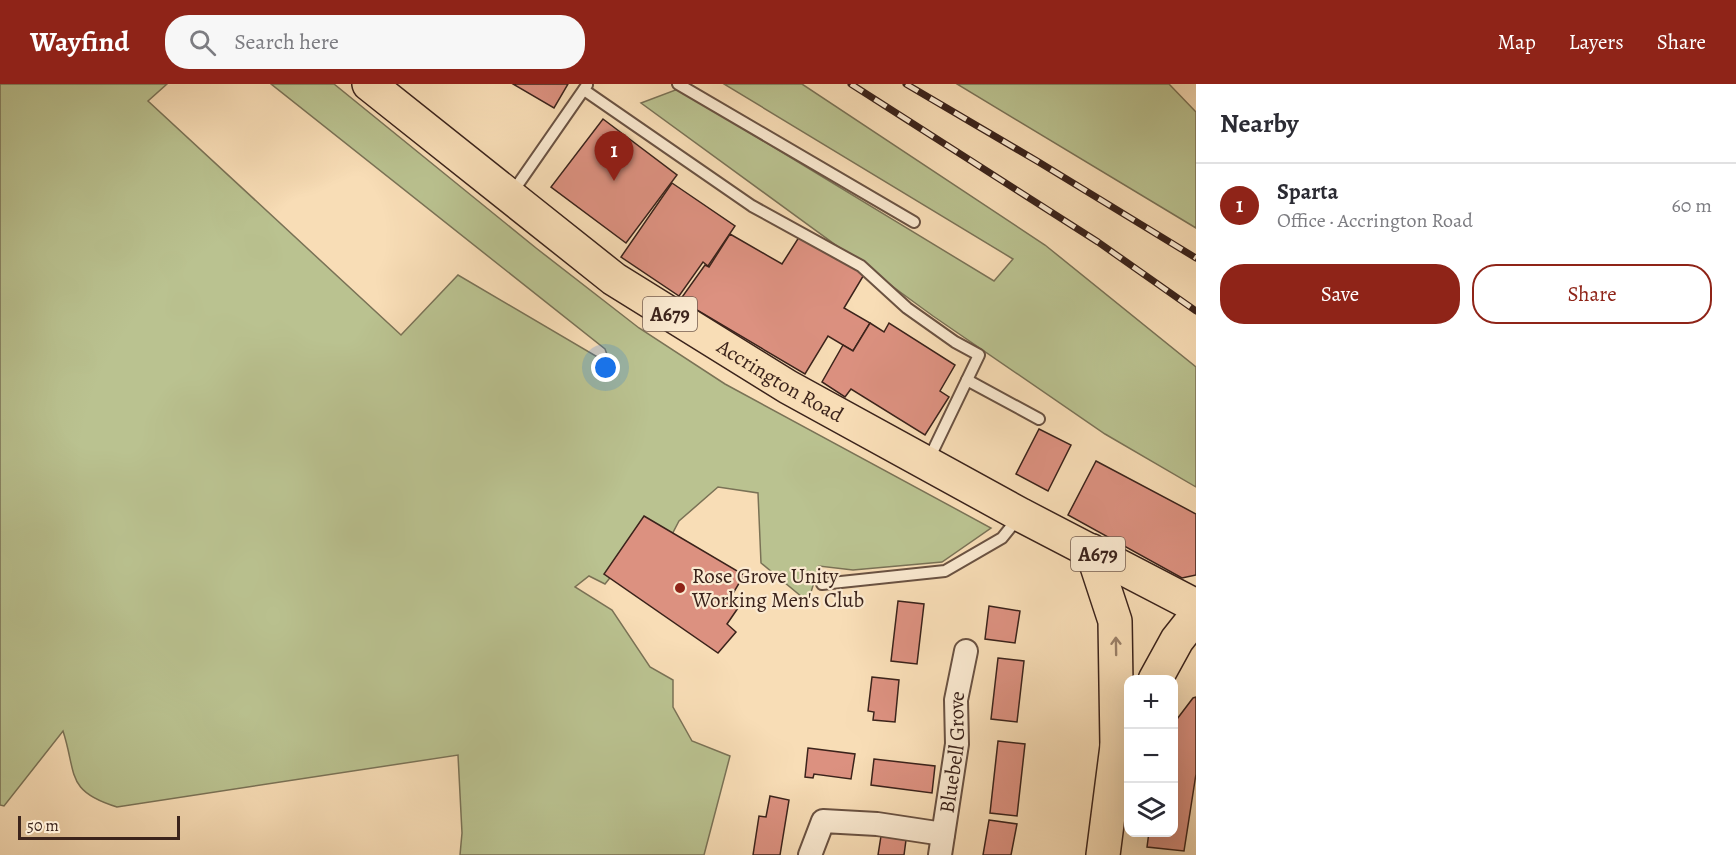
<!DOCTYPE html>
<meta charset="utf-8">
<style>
:root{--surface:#fff;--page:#f7f7f7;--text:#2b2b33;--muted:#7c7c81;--line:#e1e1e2;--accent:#8f2418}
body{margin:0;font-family:Alegreya,serif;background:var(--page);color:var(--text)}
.controls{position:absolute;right:18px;bottom:18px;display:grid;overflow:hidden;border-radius:12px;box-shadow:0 6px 24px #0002}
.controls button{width:54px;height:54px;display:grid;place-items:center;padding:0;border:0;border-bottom:2px solid var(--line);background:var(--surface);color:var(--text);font:30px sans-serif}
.scale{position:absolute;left:18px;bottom:15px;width:162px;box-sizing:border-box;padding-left:6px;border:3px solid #3b231b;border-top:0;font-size:16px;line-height:21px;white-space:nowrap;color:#3b231b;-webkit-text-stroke:4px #fae9d0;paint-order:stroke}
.you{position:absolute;left:606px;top:284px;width:21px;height:21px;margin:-15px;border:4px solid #fff;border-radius:50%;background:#1a73e8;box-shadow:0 0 0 9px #1a73e833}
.badge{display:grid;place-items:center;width:39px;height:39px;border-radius:50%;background:var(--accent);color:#fff;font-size:20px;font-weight:700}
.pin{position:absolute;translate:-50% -50px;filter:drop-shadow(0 2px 3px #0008)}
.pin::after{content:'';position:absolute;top:32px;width:21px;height:18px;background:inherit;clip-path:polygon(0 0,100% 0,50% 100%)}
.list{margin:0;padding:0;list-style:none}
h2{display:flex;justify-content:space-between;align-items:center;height:78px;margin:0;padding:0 24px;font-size:26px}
h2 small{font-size:20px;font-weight:400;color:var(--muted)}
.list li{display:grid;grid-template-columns:39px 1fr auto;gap:18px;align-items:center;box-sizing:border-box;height:84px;padding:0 24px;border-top:2px solid var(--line)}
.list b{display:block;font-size:22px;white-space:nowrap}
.list p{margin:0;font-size:20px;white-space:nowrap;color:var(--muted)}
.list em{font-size:20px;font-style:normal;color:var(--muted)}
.actions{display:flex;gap:12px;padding:18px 24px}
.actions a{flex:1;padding:14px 0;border:2px solid var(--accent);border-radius:24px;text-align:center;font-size:21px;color:var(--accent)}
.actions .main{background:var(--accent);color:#fff}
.icon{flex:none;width:33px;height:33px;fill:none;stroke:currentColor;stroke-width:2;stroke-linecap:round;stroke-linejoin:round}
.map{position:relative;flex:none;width:1196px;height:771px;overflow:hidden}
header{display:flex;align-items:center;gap:36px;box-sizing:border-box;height:84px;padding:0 30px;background:var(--accent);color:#fff}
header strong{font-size:28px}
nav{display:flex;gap:33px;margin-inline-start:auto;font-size:21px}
.search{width:420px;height:54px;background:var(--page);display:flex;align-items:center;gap:15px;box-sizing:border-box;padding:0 21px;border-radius:24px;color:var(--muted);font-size:22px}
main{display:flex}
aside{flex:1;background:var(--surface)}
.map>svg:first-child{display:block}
.green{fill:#bac290;stroke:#7a7256;stroke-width:1.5}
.building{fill:#dc9180;stroke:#3b231b;stroke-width:1.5}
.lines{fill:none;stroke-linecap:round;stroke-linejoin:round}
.lane-casing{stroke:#6a5242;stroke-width:14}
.street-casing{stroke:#6a5242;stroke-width:26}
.highway-casing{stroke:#3b231b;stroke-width:36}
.lane{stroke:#fae9d0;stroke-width:10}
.street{stroke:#fae9d0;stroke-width:22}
.highway{stroke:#f8ddb6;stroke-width:33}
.rail-casing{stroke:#3b231b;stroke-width:7}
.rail{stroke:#fae9d0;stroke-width:4.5;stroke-dasharray:14;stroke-linecap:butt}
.oneway{stroke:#9a8068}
.poi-dot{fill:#8f2418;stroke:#fae9d0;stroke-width:2}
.labels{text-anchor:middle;stroke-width:4.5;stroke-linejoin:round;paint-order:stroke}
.shield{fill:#fae9d0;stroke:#745e51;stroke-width:1.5}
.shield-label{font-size:20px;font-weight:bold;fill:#3b231b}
.street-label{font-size:21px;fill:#3b231b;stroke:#fae9d0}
.poi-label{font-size:21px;fill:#3b231b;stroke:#fae9d0;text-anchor:start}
</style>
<header>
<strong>Wayfind</strong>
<div class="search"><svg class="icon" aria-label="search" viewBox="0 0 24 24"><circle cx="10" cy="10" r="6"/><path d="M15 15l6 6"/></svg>Search here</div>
<nav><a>Map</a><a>Layers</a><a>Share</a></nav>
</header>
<main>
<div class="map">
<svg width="1196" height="771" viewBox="0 0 1196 771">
<rect width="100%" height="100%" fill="#f8ddb6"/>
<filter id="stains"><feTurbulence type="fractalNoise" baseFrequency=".00333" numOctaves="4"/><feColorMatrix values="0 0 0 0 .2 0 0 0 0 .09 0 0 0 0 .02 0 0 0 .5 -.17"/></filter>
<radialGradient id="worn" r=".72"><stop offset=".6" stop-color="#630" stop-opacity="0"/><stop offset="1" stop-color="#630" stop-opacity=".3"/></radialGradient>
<g class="green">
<path d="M0,0H167L148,17L401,251L458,191L611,281L605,265L271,0H334L536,164L639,244L725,300L991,444L942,478L853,486L819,482L808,518L761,479L758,409L718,403L679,437L668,458L646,449L605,500L589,492L575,503L612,526L650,583L673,596V623L692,657L730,672L704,771H460L462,749L458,671L117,723C65,707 77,690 63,647L4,722L0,721Z"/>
<path d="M724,0H802L1045,161L1196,283V403L1105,350L933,232L641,19L678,5L994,197L1013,175Z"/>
<path d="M957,0H1169L1196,28V144Z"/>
</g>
<g class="building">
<path d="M513,0H568L554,24Z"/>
<path d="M603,35L677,91L626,159L551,103Z"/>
<path d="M672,99L735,142L708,182L703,178L679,212L621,173Z"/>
<path d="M730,150L782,180L801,150L865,189L844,224L870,239L853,267L828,252L805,290L680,216L705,181L709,183Z"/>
<path d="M870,239L884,248L889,239L955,281L940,307L949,313L925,351L851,305L845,313L822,298L843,261L853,267Z"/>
<path d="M1039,345L1071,361L1048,407L1016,390Z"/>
<path d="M1096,377L1196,430V491L1182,494L1068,431Z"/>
<path d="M644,432L744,491L729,516L738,524L727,540L736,548L718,569L604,490Z"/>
<path d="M898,517L924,520L917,580L891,577Z"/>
<path d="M989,522L1020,527L1015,559L985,555Z"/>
<path d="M998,574L1024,577L1017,638L991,635Z"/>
<path d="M872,593L899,596L895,638L873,636L874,628L868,627Z"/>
<path d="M1196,613V690L1184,767L1147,763L1149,748H1174V639L1193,614Z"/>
<path d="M998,657L1025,660L1017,732L990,729Z"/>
<path d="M808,664L855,670L851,695L814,690L813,694L805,693Z"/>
<path d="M874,675L935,682L932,709L871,701Z"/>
<path d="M770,712L789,716L780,771H753L759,732L766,733Z"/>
<path d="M989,736L1017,740L1011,771H983Z"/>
<path d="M881,752L906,756L904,771H878Z"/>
</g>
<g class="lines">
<defs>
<g id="lane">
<path d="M678,0L914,138"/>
<path d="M584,6L752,122L861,182L907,224L955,258L979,271L928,377"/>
<path d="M512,109L587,1"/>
<path d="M967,296L1039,335"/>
<path d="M822,500L945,487L1002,454L1018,434"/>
</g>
<g id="street">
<path d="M810,771L823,737L877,740L943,750"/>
<path id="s1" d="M940,771L957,660L956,616L966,567"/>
</g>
<g id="highway">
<path id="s2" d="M369,0L614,195L788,303L1021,431L1196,522"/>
<path d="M1092,467L1115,537L1117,662"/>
<path d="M1155,596L1177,556L1196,532"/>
<path d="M1103,771L1117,662L1127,644"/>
</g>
</defs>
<use href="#lane" class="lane-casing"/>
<use href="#street" class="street-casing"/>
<use href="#highway" class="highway-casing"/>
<use href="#lane" class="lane"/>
<use href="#street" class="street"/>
<use href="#highway" class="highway"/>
<defs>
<g id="rail">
<path d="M851,0L1098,158L1196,227"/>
<path d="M906,0L1037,77L1196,174"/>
</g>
</defs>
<use href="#rail" class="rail-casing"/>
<use href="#rail" class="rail"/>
</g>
<defs><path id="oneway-shaft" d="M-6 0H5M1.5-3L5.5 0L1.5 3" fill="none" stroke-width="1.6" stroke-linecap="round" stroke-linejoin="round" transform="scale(1.5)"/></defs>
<use class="oneway" href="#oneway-shaft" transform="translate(1116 562) rotate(-91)"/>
<circle class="poi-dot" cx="680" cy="504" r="6"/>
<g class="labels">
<g class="shield">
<rect x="643" y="213" width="54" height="34" rx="4.5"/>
<rect x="1071" y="453" width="54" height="34" rx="4.5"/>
</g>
<g class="shield-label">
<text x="670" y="237">A679</text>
<text x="1098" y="477">A679</text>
</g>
<g class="street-label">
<text dy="7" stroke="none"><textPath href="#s2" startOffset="508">Accrington Road</textPath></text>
<text dy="7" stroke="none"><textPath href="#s1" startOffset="104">Bluebell Grove</textPath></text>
</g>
<g class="poi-label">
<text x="692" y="499">Rose Grove Unity<tspan x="692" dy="24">Working Men's Club</tspan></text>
</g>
</g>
<rect width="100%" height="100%" filter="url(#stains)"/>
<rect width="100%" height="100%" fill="url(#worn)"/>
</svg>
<div class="controls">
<button>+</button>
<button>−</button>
<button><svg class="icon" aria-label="layers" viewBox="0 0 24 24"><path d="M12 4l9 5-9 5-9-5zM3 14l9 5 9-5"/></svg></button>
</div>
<div class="scale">50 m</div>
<div class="you"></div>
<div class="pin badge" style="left:614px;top:97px">1</div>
</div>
<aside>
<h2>Nearby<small></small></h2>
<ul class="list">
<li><span class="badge">1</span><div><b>Sparta</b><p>Office · Accrington Road</p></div><em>60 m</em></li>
</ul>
<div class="actions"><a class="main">Save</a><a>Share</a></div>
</aside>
</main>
